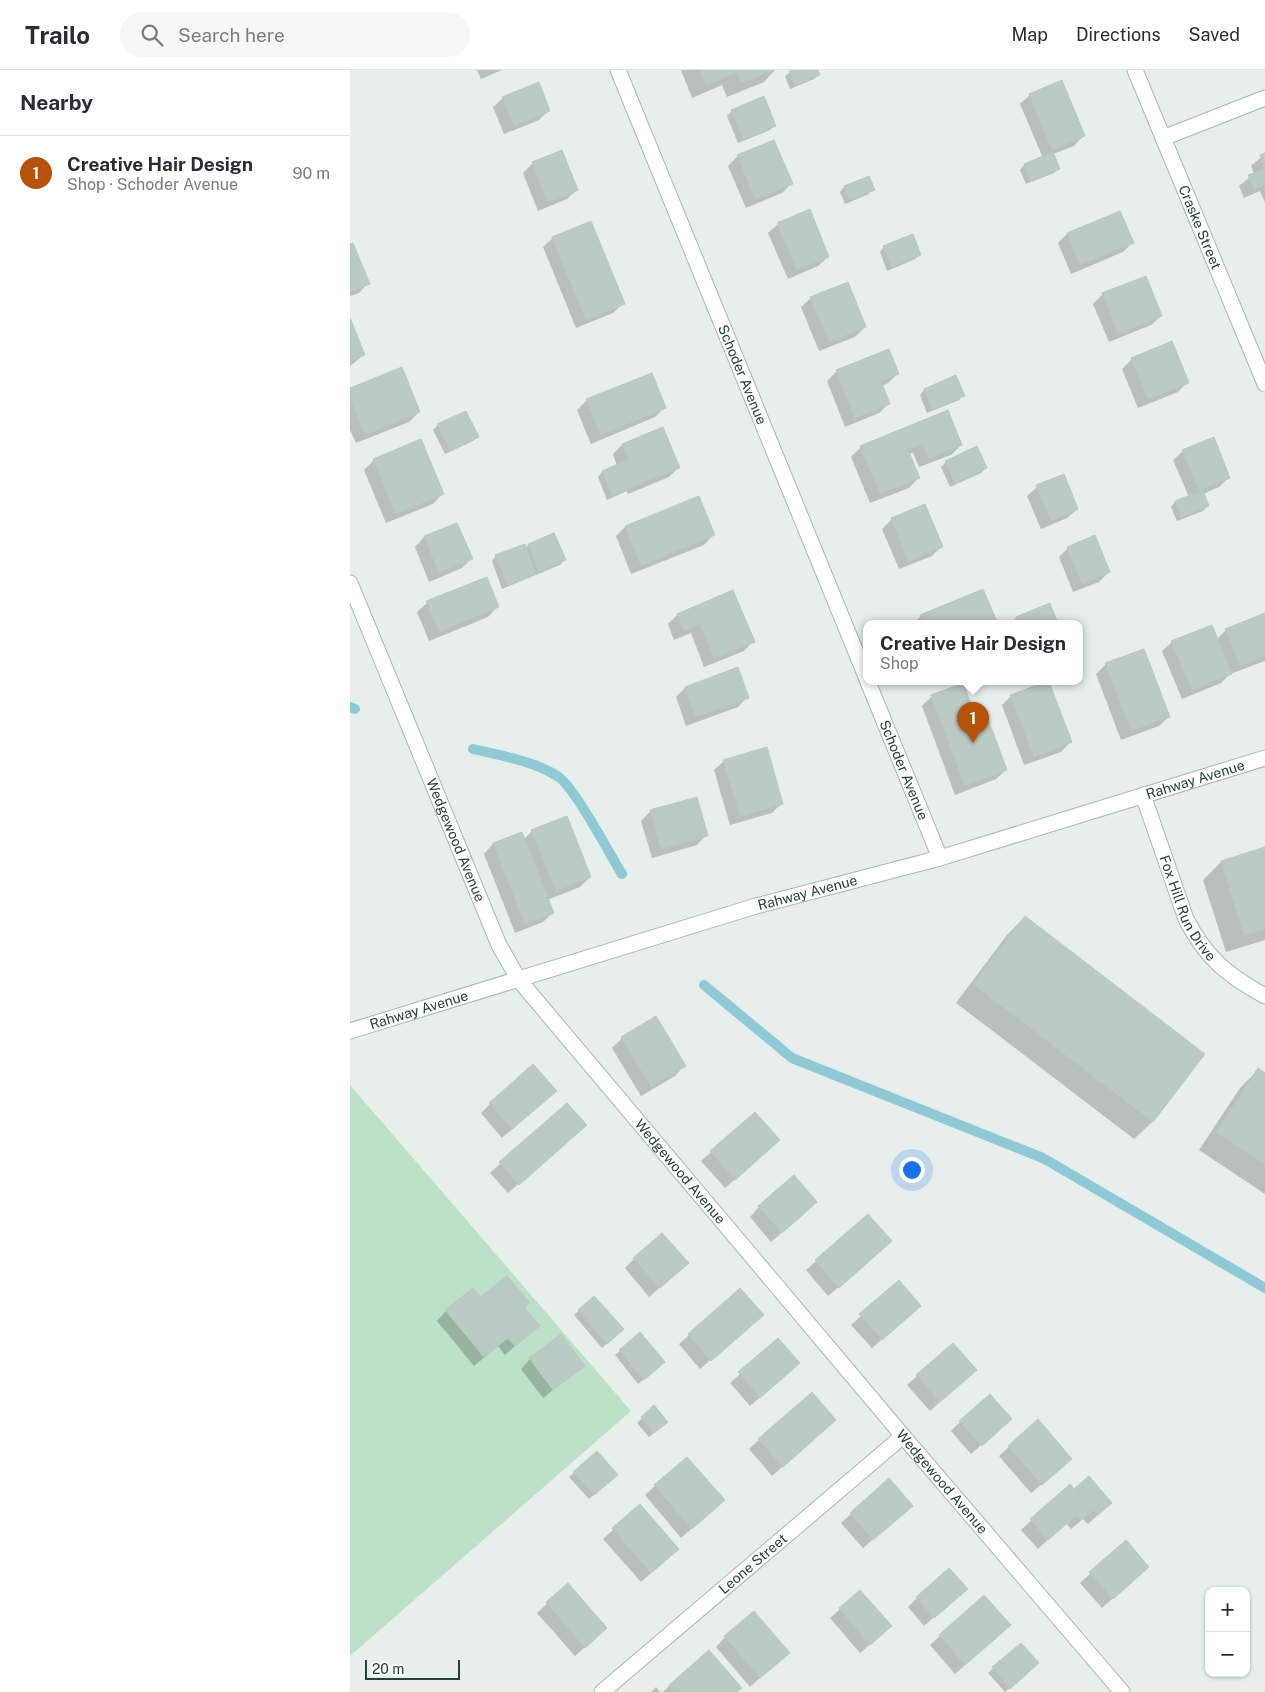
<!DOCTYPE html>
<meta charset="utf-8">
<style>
:root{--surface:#fff;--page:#f7f7f7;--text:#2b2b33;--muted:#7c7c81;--line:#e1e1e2;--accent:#b45309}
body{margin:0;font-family:"Public Sans",sans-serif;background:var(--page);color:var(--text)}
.controls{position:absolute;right:15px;bottom:15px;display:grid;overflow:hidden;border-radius:10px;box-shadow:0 1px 4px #0004}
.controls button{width:45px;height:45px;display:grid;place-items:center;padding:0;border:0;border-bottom:1px solid var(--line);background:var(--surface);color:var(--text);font:25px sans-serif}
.scale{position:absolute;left:15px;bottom:12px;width:95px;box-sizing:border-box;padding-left:5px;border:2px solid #24423a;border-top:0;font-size:14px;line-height:18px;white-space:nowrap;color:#24423a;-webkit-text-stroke:4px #f7fbf9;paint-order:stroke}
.you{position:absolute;left:561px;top:1099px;width:18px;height:18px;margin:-12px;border:4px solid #fff;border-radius:50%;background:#1a73e8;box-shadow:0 0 0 8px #1a73e833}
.badge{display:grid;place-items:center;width:32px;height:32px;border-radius:50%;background:var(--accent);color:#fff;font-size:16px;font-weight:700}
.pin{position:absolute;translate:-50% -41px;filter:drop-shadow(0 1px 2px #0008)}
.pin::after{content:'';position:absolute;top:26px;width:18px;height:15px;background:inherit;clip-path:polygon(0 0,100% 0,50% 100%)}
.popup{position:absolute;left:513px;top:550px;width:220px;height:65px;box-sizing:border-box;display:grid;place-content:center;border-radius:10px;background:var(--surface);filter:drop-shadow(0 1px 4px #0005);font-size:16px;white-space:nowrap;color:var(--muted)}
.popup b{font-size:19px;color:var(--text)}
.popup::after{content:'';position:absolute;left:50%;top:100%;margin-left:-10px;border:10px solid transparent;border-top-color:var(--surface)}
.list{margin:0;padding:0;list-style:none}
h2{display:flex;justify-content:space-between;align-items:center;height:65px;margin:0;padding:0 20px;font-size:21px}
h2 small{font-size:16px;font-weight:400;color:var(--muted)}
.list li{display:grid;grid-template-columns:32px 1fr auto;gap:15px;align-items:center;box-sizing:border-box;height:75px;padding:0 20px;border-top:1px solid var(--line)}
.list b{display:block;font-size:19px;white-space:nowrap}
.list p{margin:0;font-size:16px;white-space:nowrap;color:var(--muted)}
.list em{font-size:16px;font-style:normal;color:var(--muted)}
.icon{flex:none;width:28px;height:28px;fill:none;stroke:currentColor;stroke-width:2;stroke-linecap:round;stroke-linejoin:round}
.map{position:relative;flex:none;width:915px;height:1622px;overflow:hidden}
header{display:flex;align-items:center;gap:30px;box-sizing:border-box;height:70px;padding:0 25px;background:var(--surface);border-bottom:1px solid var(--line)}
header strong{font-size:24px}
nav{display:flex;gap:28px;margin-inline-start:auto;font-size:18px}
.search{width:350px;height:45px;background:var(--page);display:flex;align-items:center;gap:12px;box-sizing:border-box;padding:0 18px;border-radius:28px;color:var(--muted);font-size:19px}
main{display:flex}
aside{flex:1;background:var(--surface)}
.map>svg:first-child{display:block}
.green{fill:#bfe0c8}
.shadow{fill:#0003}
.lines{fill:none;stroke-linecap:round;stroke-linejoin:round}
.stream{stroke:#8ec9d4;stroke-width:10}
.building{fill:#bbcac4;stroke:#b8c9c2}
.minor-casing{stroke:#a8b8b2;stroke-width:17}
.minor{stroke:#fff;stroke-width:15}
.labels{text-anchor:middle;stroke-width:5;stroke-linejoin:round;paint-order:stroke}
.street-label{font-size:14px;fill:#24423a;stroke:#f7fbf9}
</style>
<header>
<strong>Trailo</strong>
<div class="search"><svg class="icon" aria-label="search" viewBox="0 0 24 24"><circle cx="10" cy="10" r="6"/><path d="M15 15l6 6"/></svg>Search here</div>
<nav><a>Map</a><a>Directions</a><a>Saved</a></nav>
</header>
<main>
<aside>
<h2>Nearby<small></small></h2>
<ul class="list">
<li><span class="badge">1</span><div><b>Creative Hair Design</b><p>Shop · Schoder Avenue</p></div><em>90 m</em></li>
</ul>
</aside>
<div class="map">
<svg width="915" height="1622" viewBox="0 0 915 1622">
<rect width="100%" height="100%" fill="#e6efeb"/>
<path class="green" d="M0,1015L281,1341L0,1586Z"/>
<g class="shadow">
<path d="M127,0H152L131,9Z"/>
<path d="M331,0H425L414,12L377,27L372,15L342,28Z"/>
<path d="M444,0H467L469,4L464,9L440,19L435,6Z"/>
<path d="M680,25L733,66L724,76L703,84L708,98L704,103L676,114L670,100L674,95L693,88L670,34Z"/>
<path d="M153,28L199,40L189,50L154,64L143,37Z"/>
<path d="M382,41L424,55L420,60L388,73L377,46Z"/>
<path d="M212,81L227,120L217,129L188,141L173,103L182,94Z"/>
<path d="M915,84V133L910,121L894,128L889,116L904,104L901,96Z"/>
<path d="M388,86L441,114L432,123L396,138L378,96Z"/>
<path d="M519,108L523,119L519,124L495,134L490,122L494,117Z"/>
<path d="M428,154L478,187L468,196L438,209L418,163Z"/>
<path d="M717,164L782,173L773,182L721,204L708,173Z"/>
<path d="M203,168L273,233L263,243L226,258L193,177Z"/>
<path d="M0,175L18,213L9,223L0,226Z"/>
<path d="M534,177L570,185L565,189L537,201L530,182Z"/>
<path d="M753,224L811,246L801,255L759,272L743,234Z"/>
<path d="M461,228L515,257L505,267L469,281L451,237Z"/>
<path d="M0,252L14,285L0,296Z"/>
<path d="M782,289L837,312L828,322L788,338L772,299Z"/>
<path d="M487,301L547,304L538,313L531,316L538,334L529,343L495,357L477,311Z"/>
<path d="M606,307L613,325L609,330L577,343L570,325L574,320Z"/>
<path d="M0,319L69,342L59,352L6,373L0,360Z"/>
<path d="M237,330L314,338L305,347L241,374L227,340Z"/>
<path d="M598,342L611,375L601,385L569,397L563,383L559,384L568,408L559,418L520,433L501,387L511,377Z"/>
<path d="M88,355L127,367L123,371L95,384L83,360Z"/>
<path d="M312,358L328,398L319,407L278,424L277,421L257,430L248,407L252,402L267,396L263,384L272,375Z"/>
<path d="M626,378L636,398L631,403L600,417L591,397L596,392Z"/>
<path d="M833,381L879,407L869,417L853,424L857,436L853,441L827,451L821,437L825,432L839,427L823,390Z"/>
<path d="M24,390L92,424L83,434L36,453L14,400Z"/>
<path d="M687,417L727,439L717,448L691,459L677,426Z"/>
<path d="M348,427L363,465L354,475L281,504L266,466L275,457Z"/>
<path d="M542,449L591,477L582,486L549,499L532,459Z"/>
<path d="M107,454L121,489L112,498L79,512L65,477L74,467Z"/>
<path d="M178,475L214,490L210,495L152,519L142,491L146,486L176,478Z"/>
<path d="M718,478L759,502L749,512L723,522L709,487Z"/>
<path d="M633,521L646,554H563L571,546Z"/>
<path d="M77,533L147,537L138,547L79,571L67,542Z"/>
<path d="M699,535L707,554H662L666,548Z"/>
<path d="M915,544V591L880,604L871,613L832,629L812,581L822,572L866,570L876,560Z"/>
<path d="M327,545L403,571L394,581L354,597L341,563L324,570L318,554Z"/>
<path d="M794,580L819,647L809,656L771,670L746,604L755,595Z"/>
<path d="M387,599L397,627L388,637L336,656L326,627L335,618Z"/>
<path d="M697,612L720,672L711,682L674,695L652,635L661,626Z"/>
<path d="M582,626L624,647L656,700L646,709L605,725L572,636Z"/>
<path d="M374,691L432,733L422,743L380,755L364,700Z"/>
<path d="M301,741L356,765L347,775L302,788L291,751Z"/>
<path d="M182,761L240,807L230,817L197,830L203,842L193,852L165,863L134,784L143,774L171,763L173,770Z"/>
<path d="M915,778V870L876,882L853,810L871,792Z"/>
<path d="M675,847L853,984L802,1052L784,1069L606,933L657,865Z"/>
<path d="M305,948L334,996L325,1006L291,1026L262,978L272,968Z"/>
<path d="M908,1000L915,1005V1124L849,1080L890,1018Z"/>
<path d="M195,1031L152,1068L131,1043L140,1034Z"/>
<path d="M217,1035L225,1065L158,1123L140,1103Z"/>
<path d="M405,1043L419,1080L375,1118L351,1091Z"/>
<path d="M409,1137L456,1142L421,1172L400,1147Z"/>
<path d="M518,1146L531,1181L478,1226L456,1200Z"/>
<path d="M284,1189L327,1203L299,1227L275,1198Z"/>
<path d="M549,1212L560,1245L522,1278L501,1255Z"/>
<path d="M390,1220L402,1254L350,1299L329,1274Z"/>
<path d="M244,1227L268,1264L252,1278L224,1245Z"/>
<path d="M130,1229L173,1238L188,1256L155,1285L148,1276L124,1296L87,1251L96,1241Z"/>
<path d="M428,1270L439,1302L400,1336L380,1313Z"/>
<path d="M270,1281L309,1297L288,1314L265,1285Z"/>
<path d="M180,1289L233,1296L193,1328L171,1299Z"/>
<path d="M567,1306L615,1310L580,1341L557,1315Z"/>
<path d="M304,1337L312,1356L299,1367L287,1353Z"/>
<path d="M661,1349L621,1384L601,1361L610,1352Z"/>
<path d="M485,1350L422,1406L399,1379L409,1370Z"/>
<path d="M688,1351L711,1398L681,1423L649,1386Z"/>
<path d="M224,1403L261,1409L239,1429L219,1407Z"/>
<path d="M739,1408L751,1442L738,1454L733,1449L721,1459L716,1453L688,1479L671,1460L720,1415L724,1420Z"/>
<path d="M305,1416L374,1430L331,1468L295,1425Z"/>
<path d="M290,1436L318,1488L291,1512L253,1469Z"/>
<path d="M501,1444L552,1445L513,1478L491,1453Z"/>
<path d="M776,1472L788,1506L752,1538L730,1513Z"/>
<path d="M218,1515L246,1567L225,1586L187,1543Z"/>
<path d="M510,1521L530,1566L510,1583L480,1548Z"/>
<path d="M634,1526L650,1564L605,1604L580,1575Z"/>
<path d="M567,1528H606L574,1556L558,1537Z"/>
<path d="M375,1567L438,1583L400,1617L366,1577Z"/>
<path d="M671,1574L683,1598L655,1622L638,1603Z"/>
<path d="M359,1582L386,1622H313L319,1616Z"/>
<path d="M306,1617L310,1622H301Z"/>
</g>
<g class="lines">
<g class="stream">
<path d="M0,637L5,639"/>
<path d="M123,679C152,686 186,691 210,708C227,722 259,783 272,804"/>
<path d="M354,915L442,988L693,1088L915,1218"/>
</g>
</g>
<g class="building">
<path d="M350,0H424L391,13L387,2L356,15Z"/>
<path d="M468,0L470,5L445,15L439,1Z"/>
<path d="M712,10L735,66L702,80L679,24Z"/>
<path d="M189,12L200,41L164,56L152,27Z"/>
<path d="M414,26L426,56L393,69L381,40Z"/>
<path d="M424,70L443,114L405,129L387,85Z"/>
<path d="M212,80L228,120L198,133L182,92Z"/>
<path d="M703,82L710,99L680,111L674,94Z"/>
<path d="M915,83V115L904,119L898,105L915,99L910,85Z"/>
<path d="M519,106L525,120L499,130L494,116Z"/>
<path d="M460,139L479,187L447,200L427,153Z"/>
<path d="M770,141L784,173L730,195L717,163Z"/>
<path d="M241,151L275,234L236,250L202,167Z"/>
<path d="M563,164L571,185L542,197L533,176Z"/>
<path d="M3,173L20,214L0,222V174Z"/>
<path d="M796,206L812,246L768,264L752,223Z"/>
<path d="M498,212L516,257L479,272L460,227Z"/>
<path d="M0,248L15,285L0,292Z"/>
<path d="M822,271L839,313L798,329L781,288Z"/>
<path d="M539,279L549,304L531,311L540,334L505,348L486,300Z"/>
<path d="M52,297L70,342L15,365L0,328V318Z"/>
<path d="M302,303L316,338L251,365L236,329Z"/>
<path d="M606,305L615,326L582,339L574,319Z"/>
<path d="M598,340L612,375L579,388L573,374L558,380L570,408L530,424L510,376Z"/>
<path d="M116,341L129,367L100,381L87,354Z"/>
<path d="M313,357L330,398L288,415L272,374Z"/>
<path d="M864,367L880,408L849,420L832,380Z"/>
<path d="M71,369L94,424L46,444L23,389Z"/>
<path d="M627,376L637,398L605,413L595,391Z"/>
<path d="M278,390L288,415L262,426L252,401Z"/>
<path d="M714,404L728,439L701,451L686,415Z"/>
<path d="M853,420L859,436L831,447L825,431Z"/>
<path d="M349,426L365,465L291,496L275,456Z"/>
<path d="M575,434L593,477L558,491L541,448Z"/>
<path d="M107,453L123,489L89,503L74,466Z"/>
<path d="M204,463L216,490L189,502L178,474Z"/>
<path d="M745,465L760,502L732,514L717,477Z"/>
<path d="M175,474L186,504L157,515L145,485Z"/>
<path d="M137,507L149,537L89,562L76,531Z"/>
<path d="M633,519L648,554H574L570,545Z"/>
<path d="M383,520L405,572L364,588L350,554L334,561L327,544Z"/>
<path d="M700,533L708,554H669L666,547Z"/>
<path d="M915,543V586L890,596L875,559Z"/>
<path d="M862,555L882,604L842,620L821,571Z"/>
<path d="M794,579L820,647L781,661L755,593Z"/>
<path d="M388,597L399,628L345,647L335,617Z"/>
<path d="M695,612H699L722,672L684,687L660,625Z"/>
<path d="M613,613L625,645L635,641L657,700L615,716L581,625Z"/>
<path d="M417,677L433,734L390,746L373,690Z"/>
<path d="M347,727L358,766L311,779L300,740Z"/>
<path d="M217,746L241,807L206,821L181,760Z"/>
<path d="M172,762L204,843L175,854L143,773Z"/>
<path d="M915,777V859L894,865L871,791Z"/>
<path d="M675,846L855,984L803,1052L623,914Z"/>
<path d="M306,946L336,996L301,1017L271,967Z"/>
<path d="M183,994L207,1021L162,1059L139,1033Z"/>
<path d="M908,998L915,1003V1094L866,1062Z"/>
<path d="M217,1033L237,1055L169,1115L149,1092Z"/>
<path d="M405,1042L430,1070L385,1110L360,1081Z"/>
<path d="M444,1105L467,1132L432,1163L408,1136Z"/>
<path d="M518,1144L542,1171L489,1218L465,1190Z"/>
<path d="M312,1163L339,1193L310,1218L283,1188Z"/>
<path d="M157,1206L180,1233L174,1237L190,1256L165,1276L158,1268L134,1287L95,1240L123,1218L130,1227Z"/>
<path d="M549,1210L571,1236L532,1270L509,1244Z"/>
<path d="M390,1218L414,1245L361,1291L338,1264Z"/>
<path d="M244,1226L274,1259L257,1274L228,1240Z"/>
<path d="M290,1262L315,1292L294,1310L269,1280Z"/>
<path d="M211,1264L235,1296L203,1320L179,1288Z"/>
<path d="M428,1268L450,1293L410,1328L388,1302Z"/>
<path d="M603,1273L627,1300L590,1332L566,1305Z"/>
<path d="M462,1322L486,1350L433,1397L408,1369Z"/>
<path d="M640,1324L662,1349L632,1376L609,1351Z"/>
<path d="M304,1335L318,1352L304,1363L291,1347Z"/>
<path d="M688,1349L722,1389L692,1415L658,1376Z"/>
<path d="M247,1381L268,1405L244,1425L223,1402Z"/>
<path d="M337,1387L375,1430L342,1459L304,1415Z"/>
<path d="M739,1406L762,1433L748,1445L743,1440L731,1450L727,1445L698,1470L680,1449L720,1414L735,1431L725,1418Z"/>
<path d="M539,1408L563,1436L523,1470L500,1443Z"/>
<path d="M290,1434L329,1479L301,1503L262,1458Z"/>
<path d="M776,1470L799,1497L763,1529L739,1502Z"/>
<path d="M599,1498L618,1519L584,1548L566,1527Z"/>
<path d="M218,1513L257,1558L235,1578L196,1532Z"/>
<path d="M510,1520L542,1556L520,1575L489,1538Z"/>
<path d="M634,1525L661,1555L615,1595L589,1565Z"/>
<path d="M404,1541L440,1583L410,1608L374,1566Z"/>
<path d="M671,1573L689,1593L660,1619L642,1597Z"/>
<path d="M359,1580L392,1618L387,1622H325L319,1615Z"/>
</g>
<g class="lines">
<defs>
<g id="minor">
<path id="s1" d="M268,0L517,609"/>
<path id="s2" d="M785,0L915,314"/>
<path d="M813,68L915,28"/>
<path id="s3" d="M0,513L149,875L169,910L553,1366L772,1622"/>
<path id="s4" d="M518,612L590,788"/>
<path id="s5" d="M793,725L836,849C856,888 877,905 915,926"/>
<path id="s6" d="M0,961L406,836L590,788L915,688"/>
<path id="s7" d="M252,1622L553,1366"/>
</g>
</defs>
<use href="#minor" class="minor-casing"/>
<use href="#minor" class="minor"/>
</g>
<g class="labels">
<g class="street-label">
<text dy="5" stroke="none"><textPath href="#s2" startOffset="170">Craske Street</textPath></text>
<text dy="5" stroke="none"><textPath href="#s1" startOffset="329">Schoder Avenue</textPath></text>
<text dy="5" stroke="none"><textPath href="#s4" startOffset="95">Schoder Avenue</textPath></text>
<text dy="5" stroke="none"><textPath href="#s6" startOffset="882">Rahway Avenue</textPath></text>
<text dy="5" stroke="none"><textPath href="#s3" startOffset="278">Wedgewood Avenue</textPath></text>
<text dy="5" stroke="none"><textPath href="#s6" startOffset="478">Rahway Avenue</textPath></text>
<text dy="5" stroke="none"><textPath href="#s5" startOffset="122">Fox Hill Run Drive</textPath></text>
<text dy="5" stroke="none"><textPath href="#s6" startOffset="72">Rahway Avenue</textPath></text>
<text dy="5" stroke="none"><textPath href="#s3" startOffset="682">Wedgewood Avenue</textPath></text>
<text dy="5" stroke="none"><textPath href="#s3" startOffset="1088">Wedgewood Avenue</textPath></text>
<text dy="5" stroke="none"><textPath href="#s7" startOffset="198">Leone Street</textPath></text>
</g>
</g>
</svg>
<div class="controls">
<button>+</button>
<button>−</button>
</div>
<div class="scale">20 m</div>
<div class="you"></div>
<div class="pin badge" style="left:623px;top:673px">1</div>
<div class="popup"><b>Creative Hair Design</b>Shop</div>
</div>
</main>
